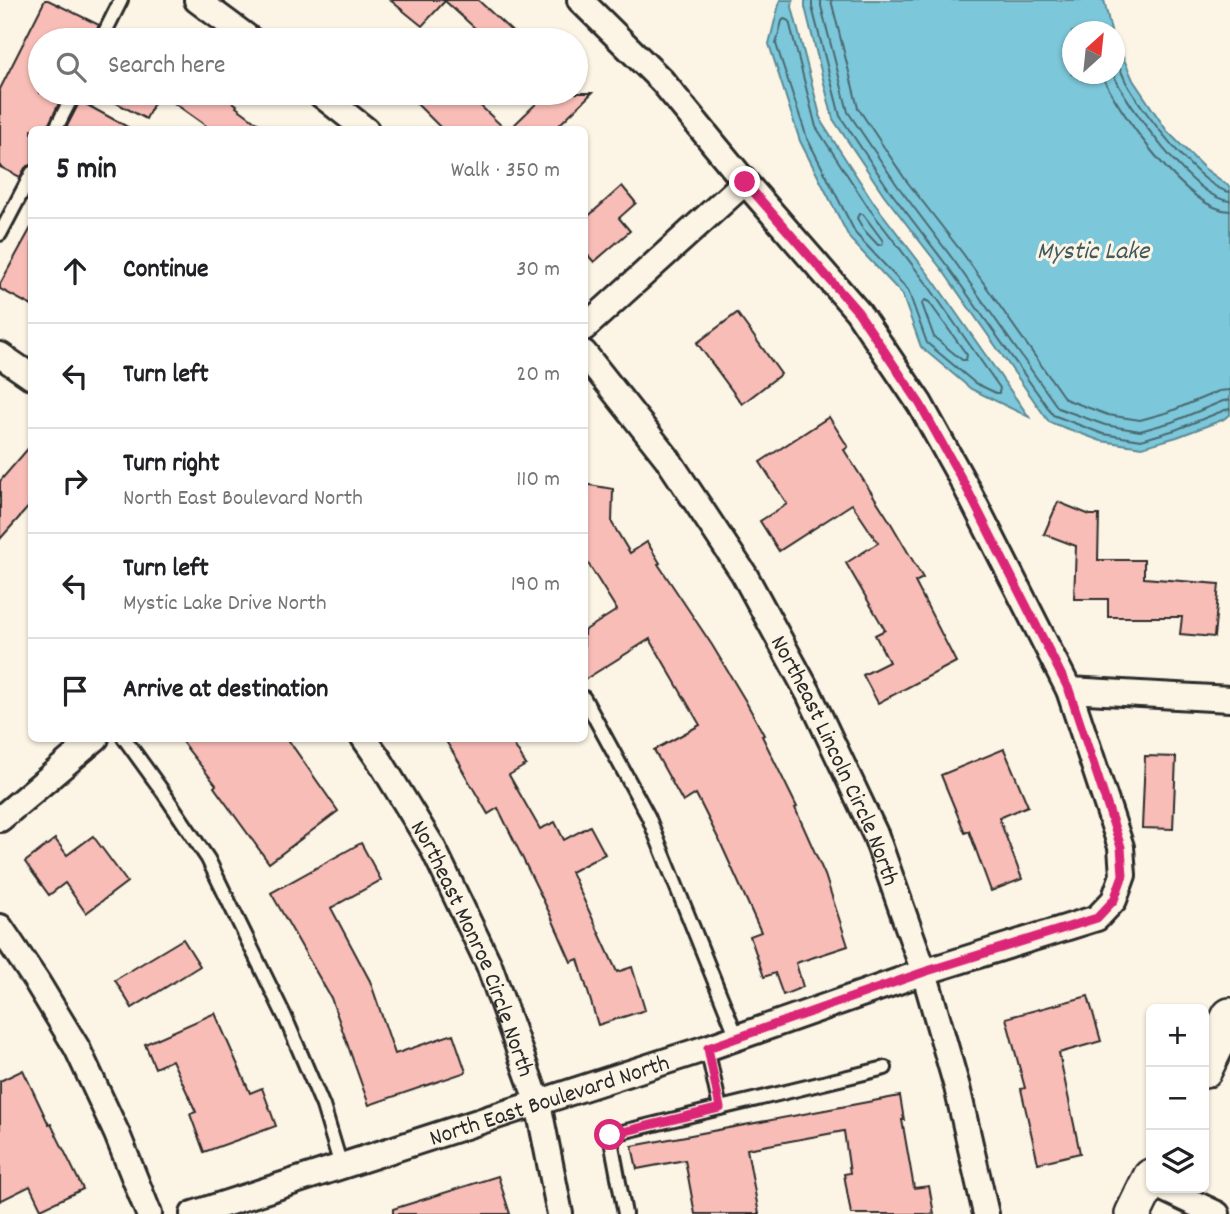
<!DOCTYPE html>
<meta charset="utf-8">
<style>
:root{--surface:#fff;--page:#f2f2f2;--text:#202124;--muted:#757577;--line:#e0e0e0}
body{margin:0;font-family:Dekko,sans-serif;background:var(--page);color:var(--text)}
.controls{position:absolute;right:21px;bottom:21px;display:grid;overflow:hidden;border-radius:10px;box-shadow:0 2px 5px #0004}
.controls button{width:63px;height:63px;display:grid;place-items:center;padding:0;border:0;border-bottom:2px solid var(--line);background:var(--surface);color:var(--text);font:35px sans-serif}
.compass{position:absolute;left:1062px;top:21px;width:63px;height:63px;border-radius:50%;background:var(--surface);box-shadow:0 2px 5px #0004;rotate:27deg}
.stop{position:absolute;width:21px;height:21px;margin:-16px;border:5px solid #db2777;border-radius:50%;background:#fff}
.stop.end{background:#db2777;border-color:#fff;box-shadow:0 2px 7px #0008}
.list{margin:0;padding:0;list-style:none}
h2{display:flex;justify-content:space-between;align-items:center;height:91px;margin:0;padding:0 28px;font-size:30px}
h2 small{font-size:23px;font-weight:400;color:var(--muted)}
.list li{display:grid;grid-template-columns:46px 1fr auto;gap:21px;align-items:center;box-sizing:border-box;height:105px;padding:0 28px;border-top:2px solid var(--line)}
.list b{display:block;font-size:26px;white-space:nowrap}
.list p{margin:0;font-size:23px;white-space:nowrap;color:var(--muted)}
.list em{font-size:23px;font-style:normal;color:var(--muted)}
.icon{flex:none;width:38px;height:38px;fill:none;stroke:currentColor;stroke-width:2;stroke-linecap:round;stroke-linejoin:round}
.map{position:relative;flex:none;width:1230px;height:1214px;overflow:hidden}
.search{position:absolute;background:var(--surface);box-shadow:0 2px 5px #0004;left:28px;top:28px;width:560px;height:77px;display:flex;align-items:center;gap:18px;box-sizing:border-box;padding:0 24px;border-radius:38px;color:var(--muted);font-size:26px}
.panel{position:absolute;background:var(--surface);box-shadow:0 2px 5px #0004;left:28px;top:126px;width:560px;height:616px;border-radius:10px}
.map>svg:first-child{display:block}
.water{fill:#7bc7da;stroke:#5b8994;stroke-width:2}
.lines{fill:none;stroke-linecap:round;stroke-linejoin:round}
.shore{stroke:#4b6971;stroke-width:2}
.building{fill:#f9bdb7;stroke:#2b2b2b;stroke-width:2}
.lane-casing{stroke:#2b2b2b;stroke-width:18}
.street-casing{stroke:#2b2b2b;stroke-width:30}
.secondary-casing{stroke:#2b2b2b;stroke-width:40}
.lane{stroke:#fcf5e5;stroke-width:12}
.street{stroke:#fcf5e5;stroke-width:24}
.secondary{stroke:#fcf5e5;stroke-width:35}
.route{stroke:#db2777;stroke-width:9}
.labels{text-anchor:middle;stroke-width:6;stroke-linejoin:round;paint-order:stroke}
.street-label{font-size:24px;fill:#2b2b2b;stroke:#fcf5e5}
.water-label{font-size:26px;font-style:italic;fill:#435a60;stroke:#fcf5e5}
</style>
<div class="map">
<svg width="1230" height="1214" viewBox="0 0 1230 1214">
<rect width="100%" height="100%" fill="#fcf5e5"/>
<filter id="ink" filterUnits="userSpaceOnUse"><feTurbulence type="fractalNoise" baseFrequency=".0143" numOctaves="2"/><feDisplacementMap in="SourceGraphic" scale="14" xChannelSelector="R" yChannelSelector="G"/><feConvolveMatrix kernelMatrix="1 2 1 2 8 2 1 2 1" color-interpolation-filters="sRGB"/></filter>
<g filter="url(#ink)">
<g class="water">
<path d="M780,0H793L792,7L822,123L874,203L933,280L1029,417L971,389L921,347L902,294L850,239L800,141L769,44Z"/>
<path d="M805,0H1104L1111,31L1072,32V74H1114L1115,39L1133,80L1167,131L1204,168L1230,187V415L1222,420L1177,437L1142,447L1101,441L1049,422L943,271L884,195L833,119L805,7Z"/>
</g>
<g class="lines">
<g class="shore">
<path d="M812,0V7L840,116L890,191L948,267L1053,415L1103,434L1141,440L1175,430L1225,410L1230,409"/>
<path d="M821,0V6L848,112L897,185L955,262L1058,408L1105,425L1140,431L1172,422L1223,401L1230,400"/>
<path d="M831,0L858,108L905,179L964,255L1065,399L1108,415L1140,420L1169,412L1219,391L1230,390"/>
<path d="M784,19L789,21L816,127L868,207L927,284L1000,388L999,393H996L975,383L927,343L908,290L856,234L807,138L776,44L782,21Z"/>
<path d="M1114,56C1118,65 1122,73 1126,82C1140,108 1201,189 1230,192"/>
<path d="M1101,74C1118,111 1187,210 1230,211"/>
<path d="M1113,74C1127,105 1194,199 1230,201"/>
<path d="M859,214H863L883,241L882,245H878L863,229L857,218Z"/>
<path d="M925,300L929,302L967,355L966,360H962L934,337L922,304Z"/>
</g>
</g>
<g class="building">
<path d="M45,0H48L99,25L92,40H40V93H64L46,130H32V164L25,168L20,177L0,167V89Z"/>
<path d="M390,0H478L521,40H488L445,1L422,26Z"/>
<path d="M98,93H159L146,119Z"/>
<path d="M160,93H220L237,105L236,107L267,130H212Z"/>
<path d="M406,93H467L506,130H443Z"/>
<path d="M547,93H592L554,130H509Z"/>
<path d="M80,101L133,130H65Z"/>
<path d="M622,186L636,203L619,218L630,231L594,262L584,251V220Z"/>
<path d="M32,226V306L0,289V284Z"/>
<path d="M737,313L781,374L742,404L697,343Z"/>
<path d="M829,417L848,447L844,450L889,520L923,578L915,582L956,662L878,703L863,675L889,662L875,635L885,630L846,563L878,543L852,504L779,551L760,521L787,504L760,462Z"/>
<path d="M32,444V503L0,539V481Z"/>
<path d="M584,484L613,489L612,523L630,553L647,542L660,563L658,564L712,645L745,700L764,735L762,736L797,807L795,808L825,875L848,946L796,963L803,987L783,995L775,973L764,977L750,936L761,932L721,844L696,794L683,802L654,750L700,725L650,639L584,680V631L617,610L584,557Z"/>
<path d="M1058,502L1090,515H1099L1098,560H1144V578L1219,584L1214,637L1180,634L1182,617H1108V599H1074L1076,546L1044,534Z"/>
<path d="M179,738H287L338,811L269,863L214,787L216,785Z"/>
<path d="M444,738H510L526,765L509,775L540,829L555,822L564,840L590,826L605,854L571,872L617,972L632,967L645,1010L598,1025L578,959L571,962L550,914L498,808L488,814L460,766L461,765Z"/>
<path d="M1004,749L1028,806L999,818L1022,879L991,891L969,831L965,833L941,775Z"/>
<path d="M1145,756L1176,757L1173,829L1142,828Z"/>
<path d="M93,836L127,882L86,913L65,883L49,895L25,862L55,839L67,855Z"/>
<path d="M361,843L381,880L331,908L370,981L395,1054L453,1034L466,1072L369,1105L331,998L271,893Z"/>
<path d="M183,939L200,966L132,1008L115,980Z"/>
<path d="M1088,996L1101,1041L1059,1053L1080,1153L1038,1163L1021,1089L1025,1088L1006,1018Z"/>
<path d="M215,1013L250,1093L262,1088L276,1126L204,1152L190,1114L196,1112L172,1060L155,1068L145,1044Z"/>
<path d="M23,1070L49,1125L51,1124L83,1189L41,1209L30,1186L0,1201V1081Z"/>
<path d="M900,1096L904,1120H902L914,1188L929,1186L934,1214H851L844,1174L850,1173L844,1131L747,1149L759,1214H695L685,1160L637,1169L632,1146Z"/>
<path d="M498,1176L510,1214H393V1209Z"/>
</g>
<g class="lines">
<defs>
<g id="lane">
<path d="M101,40L121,0"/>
<path d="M55,130L74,93"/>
<path d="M0,234L32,173"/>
<path d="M584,698L648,816L737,1037"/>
<path d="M124,738L163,792L208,859L285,1017L323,1106L341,1166"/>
<path d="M720,1108L885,1068"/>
<path d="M625,1214L610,1135L720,1108L707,1048"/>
</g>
<g id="street">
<path d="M197,0L251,40"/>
<path d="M319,93L366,130"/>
<path d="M584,328L745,182"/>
<path id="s1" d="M584,353L667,458L744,574L809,694L876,836L924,972L957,1087L986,1214"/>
<path d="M0,355L32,377"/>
<path d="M1069,690L1230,699"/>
<path id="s2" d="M364,738L380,761L432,846L489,965L538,1103L560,1214"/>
<path d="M0,819L96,738"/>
<path d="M0,927L37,982L77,1048L117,1134L149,1214"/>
<path d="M1162,1188L1217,1214"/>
<path id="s3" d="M193,1214L707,1048L924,972L1097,918L1114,900L1123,875L1121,847L1069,690L965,485L920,404L858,312L745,182L662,81L580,0"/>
</g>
<g id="secondary">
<path d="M1204,1070L1230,1016"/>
<path d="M1133,1214L1151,1177"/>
</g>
</defs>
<use href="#lane" class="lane-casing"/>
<use href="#street" class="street-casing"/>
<use href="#secondary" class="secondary-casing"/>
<use href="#lane" class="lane"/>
<use href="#street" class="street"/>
<use href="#secondary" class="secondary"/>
</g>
</g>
<g class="lines" filter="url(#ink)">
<path class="route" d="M610,1135L720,1108L708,1048L924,972L1097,918L1114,900L1123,875L1121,847L1069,690L965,485L920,404L858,312L745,182"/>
</g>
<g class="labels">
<g class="street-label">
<text dy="8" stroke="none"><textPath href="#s1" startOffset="481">Northeast Lincoln Circle North</textPath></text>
<text dy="8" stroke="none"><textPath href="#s2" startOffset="238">Northeast Monroe Circle North</textPath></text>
<text dy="8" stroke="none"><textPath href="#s3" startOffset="374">North East Boulevard North</textPath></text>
</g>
<g class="water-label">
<text x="1093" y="258">Mystic Lake</text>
</g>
</g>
</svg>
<div class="controls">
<button>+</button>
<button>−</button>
<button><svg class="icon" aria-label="layers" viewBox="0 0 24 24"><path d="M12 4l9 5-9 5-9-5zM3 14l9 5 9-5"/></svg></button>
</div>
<svg class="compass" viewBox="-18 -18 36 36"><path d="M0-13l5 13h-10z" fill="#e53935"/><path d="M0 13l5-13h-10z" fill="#757577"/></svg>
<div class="stop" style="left:610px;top:1135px"></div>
<div class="stop end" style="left:745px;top:182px"></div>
<div class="search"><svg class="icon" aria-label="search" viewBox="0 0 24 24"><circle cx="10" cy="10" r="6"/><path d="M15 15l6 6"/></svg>Search here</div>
<section class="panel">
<h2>5 min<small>Walk · 350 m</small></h2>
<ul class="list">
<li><svg class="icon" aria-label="ahead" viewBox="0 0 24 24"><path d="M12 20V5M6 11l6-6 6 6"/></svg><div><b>Continue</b></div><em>30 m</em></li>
<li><svg class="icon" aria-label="left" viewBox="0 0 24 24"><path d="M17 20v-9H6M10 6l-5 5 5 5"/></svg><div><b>Turn left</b></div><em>20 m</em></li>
<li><svg class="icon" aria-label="right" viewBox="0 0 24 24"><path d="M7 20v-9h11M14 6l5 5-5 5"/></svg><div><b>Turn right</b><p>North East Boulevard North</p></div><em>110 m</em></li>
<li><svg class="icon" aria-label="left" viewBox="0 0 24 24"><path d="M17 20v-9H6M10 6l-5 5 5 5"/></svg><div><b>Turn left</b><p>Mystic Lake Drive North</p></div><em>190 m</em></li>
<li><svg class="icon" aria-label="arrive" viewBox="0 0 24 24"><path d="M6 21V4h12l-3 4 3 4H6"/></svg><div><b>Arrive at destination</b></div></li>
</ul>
</section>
</div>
